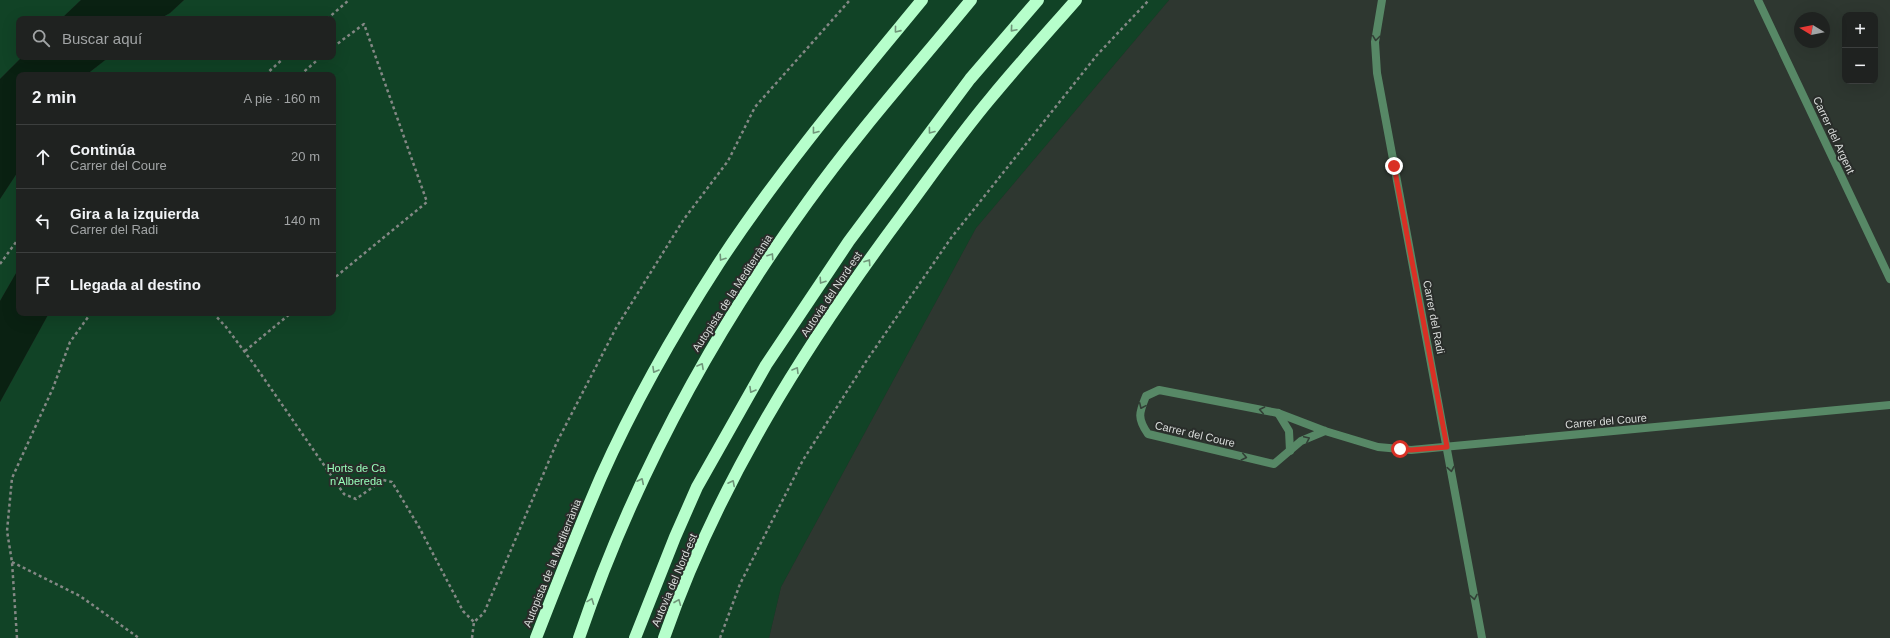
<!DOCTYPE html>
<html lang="es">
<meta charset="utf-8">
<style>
:root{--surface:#1f2220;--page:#272a29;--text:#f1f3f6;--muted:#a1a4a5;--line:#3c3f3e}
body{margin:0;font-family:Arial,sans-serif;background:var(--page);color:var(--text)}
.controls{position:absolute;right:12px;top:12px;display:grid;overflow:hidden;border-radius:8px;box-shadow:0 4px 16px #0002}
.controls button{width:36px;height:36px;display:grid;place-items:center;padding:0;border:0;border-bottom:1px solid var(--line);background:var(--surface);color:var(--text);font:20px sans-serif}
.compass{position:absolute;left:1794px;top:12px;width:36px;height:36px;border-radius:50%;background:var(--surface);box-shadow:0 4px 16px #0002;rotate:280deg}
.stop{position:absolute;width:12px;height:12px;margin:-9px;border:3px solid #d93025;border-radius:50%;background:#fff}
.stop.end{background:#d93025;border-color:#fff;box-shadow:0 1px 4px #0008}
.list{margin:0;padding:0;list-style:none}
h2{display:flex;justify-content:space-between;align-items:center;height:52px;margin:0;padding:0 16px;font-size:17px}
h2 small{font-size:13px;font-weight:400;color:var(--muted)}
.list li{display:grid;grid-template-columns:26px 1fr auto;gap:12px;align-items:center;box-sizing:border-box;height:64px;padding:0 16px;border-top:1px solid var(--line)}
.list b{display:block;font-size:15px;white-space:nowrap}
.list p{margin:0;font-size:13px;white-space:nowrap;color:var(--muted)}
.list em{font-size:13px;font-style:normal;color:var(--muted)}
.icon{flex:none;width:22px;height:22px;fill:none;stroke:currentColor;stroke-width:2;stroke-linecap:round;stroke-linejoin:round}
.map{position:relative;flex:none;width:1890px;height:638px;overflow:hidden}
.search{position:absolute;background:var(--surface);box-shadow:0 4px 16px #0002;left:16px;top:16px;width:320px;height:44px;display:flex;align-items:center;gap:10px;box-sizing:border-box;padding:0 14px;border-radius:8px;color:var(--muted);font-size:15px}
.panel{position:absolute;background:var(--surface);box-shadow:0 4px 16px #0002;left:16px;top:72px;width:320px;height:244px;border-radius:8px}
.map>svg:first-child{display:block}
.built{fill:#2e3730;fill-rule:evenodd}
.green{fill:#114326}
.water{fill:#0a2112}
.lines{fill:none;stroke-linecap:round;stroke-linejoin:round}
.path{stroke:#848885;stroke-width:2.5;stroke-dasharray:3 3;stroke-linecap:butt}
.minor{stroke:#578866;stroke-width:8}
.motorway{stroke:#b6fecb;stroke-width:12}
.oneway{stroke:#70967a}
.oneway2{stroke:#323f36}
.route{stroke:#d93025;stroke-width:5}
.labels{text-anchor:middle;stroke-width:4;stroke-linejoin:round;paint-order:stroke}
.street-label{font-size:11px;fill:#d9dcda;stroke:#292d2a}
.park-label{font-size:11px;fill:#98feba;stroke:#292d2a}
</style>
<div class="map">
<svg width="1890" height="638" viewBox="0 0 1890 638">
<rect width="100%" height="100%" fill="#292d2a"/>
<path class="built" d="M1169,0H1890V638H769L781,587L976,228ZM1845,15H1875V81H1845ZM1800,18H1824V42H1800Z"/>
<g class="green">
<path d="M0,0H81L61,19H19V57H22L0,79Z"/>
<path d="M184,0H1169L976,228L781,587L769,638H0V402L49,313H333V75H86L109,57H333V19H159L170,13Z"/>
<path d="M19,170V268L0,301V199Z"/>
</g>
<g class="water">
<path d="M81,0H184L170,13L159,19H61Z"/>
<path d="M22,57H109L86,75H19V170L0,199V79Z"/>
<path d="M19,268V313H49L0,402V301Z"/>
</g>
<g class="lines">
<g class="path">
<path d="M327,19L349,0"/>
<path d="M333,47L364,24L427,202L333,279"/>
<path d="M265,75L285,57"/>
<path d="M300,75L321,57"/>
<path d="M0,264L19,238"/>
<path d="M213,313L226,327L256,367L344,494L356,499L383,480L392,482L419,527L463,611L474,622"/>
<path d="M245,351L291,313"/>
<path d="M12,562L80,596L139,638"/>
<path d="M17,638L12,562L7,531L12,478L53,388L70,342L91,313"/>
<path d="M472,638L474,622L484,613L557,442L616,328L684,219L728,161L755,107L850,0"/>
<path d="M720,638L740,584L803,460L867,360L951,238L1097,55L1149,0"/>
</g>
<g class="minor">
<path d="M1382,0L1375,42L1377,73L1482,638"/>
<path d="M1758,0L1890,279"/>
<path d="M1278,413L1289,431L1290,451"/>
<path d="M1325,431L1301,441L1274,464L1148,434C1137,418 1139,413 1146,396L1159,390L1278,413L1325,431L1378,447L1411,450L1890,405"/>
</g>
<g class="motorway">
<path d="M536,638C557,584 578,530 601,477C634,403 675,331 719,263C780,170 852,85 922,0"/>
<path d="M579,638C632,482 710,337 807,203C857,133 916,67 971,0"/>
<path d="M635,638L675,537L697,487L766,365L849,241L970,79L1038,0"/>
<path d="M664,638C717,485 806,344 902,215C931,176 959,136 990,99C1018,65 1047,33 1076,0"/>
</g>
</g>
<defs><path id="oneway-chevron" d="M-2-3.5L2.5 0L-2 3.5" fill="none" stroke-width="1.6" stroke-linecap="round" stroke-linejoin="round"/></defs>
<g class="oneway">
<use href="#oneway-chevron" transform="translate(1013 29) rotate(131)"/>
<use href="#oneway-chevron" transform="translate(897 30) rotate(129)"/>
<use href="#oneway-chevron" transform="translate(815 131) rotate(128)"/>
<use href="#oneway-chevron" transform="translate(931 131) rotate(127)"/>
<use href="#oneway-chevron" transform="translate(771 256) rotate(-56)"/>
<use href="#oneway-chevron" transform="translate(722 258) rotate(124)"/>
<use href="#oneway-chevron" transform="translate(868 262) rotate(-56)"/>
<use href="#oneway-chevron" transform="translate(822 281) rotate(124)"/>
<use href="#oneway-chevron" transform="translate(701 366) rotate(-61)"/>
<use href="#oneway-chevron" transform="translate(655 370) rotate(120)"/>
<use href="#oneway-chevron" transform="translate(796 370) rotate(-59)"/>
<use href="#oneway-chevron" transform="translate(752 390) rotate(120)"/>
<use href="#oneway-chevron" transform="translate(641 481) rotate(-64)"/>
<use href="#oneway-chevron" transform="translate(732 483) rotate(-63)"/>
<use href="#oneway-chevron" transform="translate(591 601) rotate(-69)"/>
<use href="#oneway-chevron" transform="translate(678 602) rotate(-68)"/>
</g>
<g class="oneway2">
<use href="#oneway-chevron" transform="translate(1376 38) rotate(97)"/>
<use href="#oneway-chevron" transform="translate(1142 406) rotate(114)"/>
<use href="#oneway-chevron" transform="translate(1262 410) rotate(-169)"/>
<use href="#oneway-chevron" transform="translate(1307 439) rotate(-25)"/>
<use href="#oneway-chevron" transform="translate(1244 457) rotate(13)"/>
<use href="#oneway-chevron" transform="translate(1451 469) rotate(80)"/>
<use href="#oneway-chevron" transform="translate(1474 597) rotate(80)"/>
</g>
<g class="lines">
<path class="route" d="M1394,166L1447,447L1411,450L1400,449"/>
</g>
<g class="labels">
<g class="street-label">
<text transform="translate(1834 135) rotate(65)" y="4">Carrer del Argent</text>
<text transform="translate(732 293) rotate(-57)" y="4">Autopista de la Mediterrània</text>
<text transform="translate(831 294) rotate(-56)" y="4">Autovia del Nord-est</text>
<text transform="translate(1434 317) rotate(79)" y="4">Carrer del Radi</text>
<text transform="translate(1606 421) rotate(-5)" y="4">Carrer del Coure</text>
<text transform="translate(1195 434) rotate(13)" y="4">Carrer del Coure</text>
<text transform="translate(552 563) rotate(-68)" y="4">Autopista de la Mediterrània</text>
<text transform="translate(674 580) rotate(-67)" y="4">Autovia del Nord-est</text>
</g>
<g class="park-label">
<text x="356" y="472">Horts de Ca<tspan x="356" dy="13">n'Albereda</tspan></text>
</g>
</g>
</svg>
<div class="controls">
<button>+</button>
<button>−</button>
</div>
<svg class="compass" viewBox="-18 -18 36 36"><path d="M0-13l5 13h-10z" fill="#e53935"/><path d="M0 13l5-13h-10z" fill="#a1a4a5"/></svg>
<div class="stop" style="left:1400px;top:449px"></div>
<div class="stop end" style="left:1394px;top:166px"></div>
<div class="search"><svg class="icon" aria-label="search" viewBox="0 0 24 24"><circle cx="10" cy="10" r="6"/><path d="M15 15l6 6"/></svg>Buscar aquí</div>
<section class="panel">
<h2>2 min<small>A pie · 160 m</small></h2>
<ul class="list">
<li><svg class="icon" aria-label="ahead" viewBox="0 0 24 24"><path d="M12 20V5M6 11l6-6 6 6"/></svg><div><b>Continúa</b><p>Carrer del Coure</p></div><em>20 m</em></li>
<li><svg class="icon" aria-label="left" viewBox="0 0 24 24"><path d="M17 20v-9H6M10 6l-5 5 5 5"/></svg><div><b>Gira a la izquierda</b><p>Carrer del Radi</p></div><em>140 m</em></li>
<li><svg class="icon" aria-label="arrive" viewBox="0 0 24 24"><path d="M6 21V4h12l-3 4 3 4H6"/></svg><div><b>Llegada al destino</b></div></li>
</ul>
</section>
</div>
